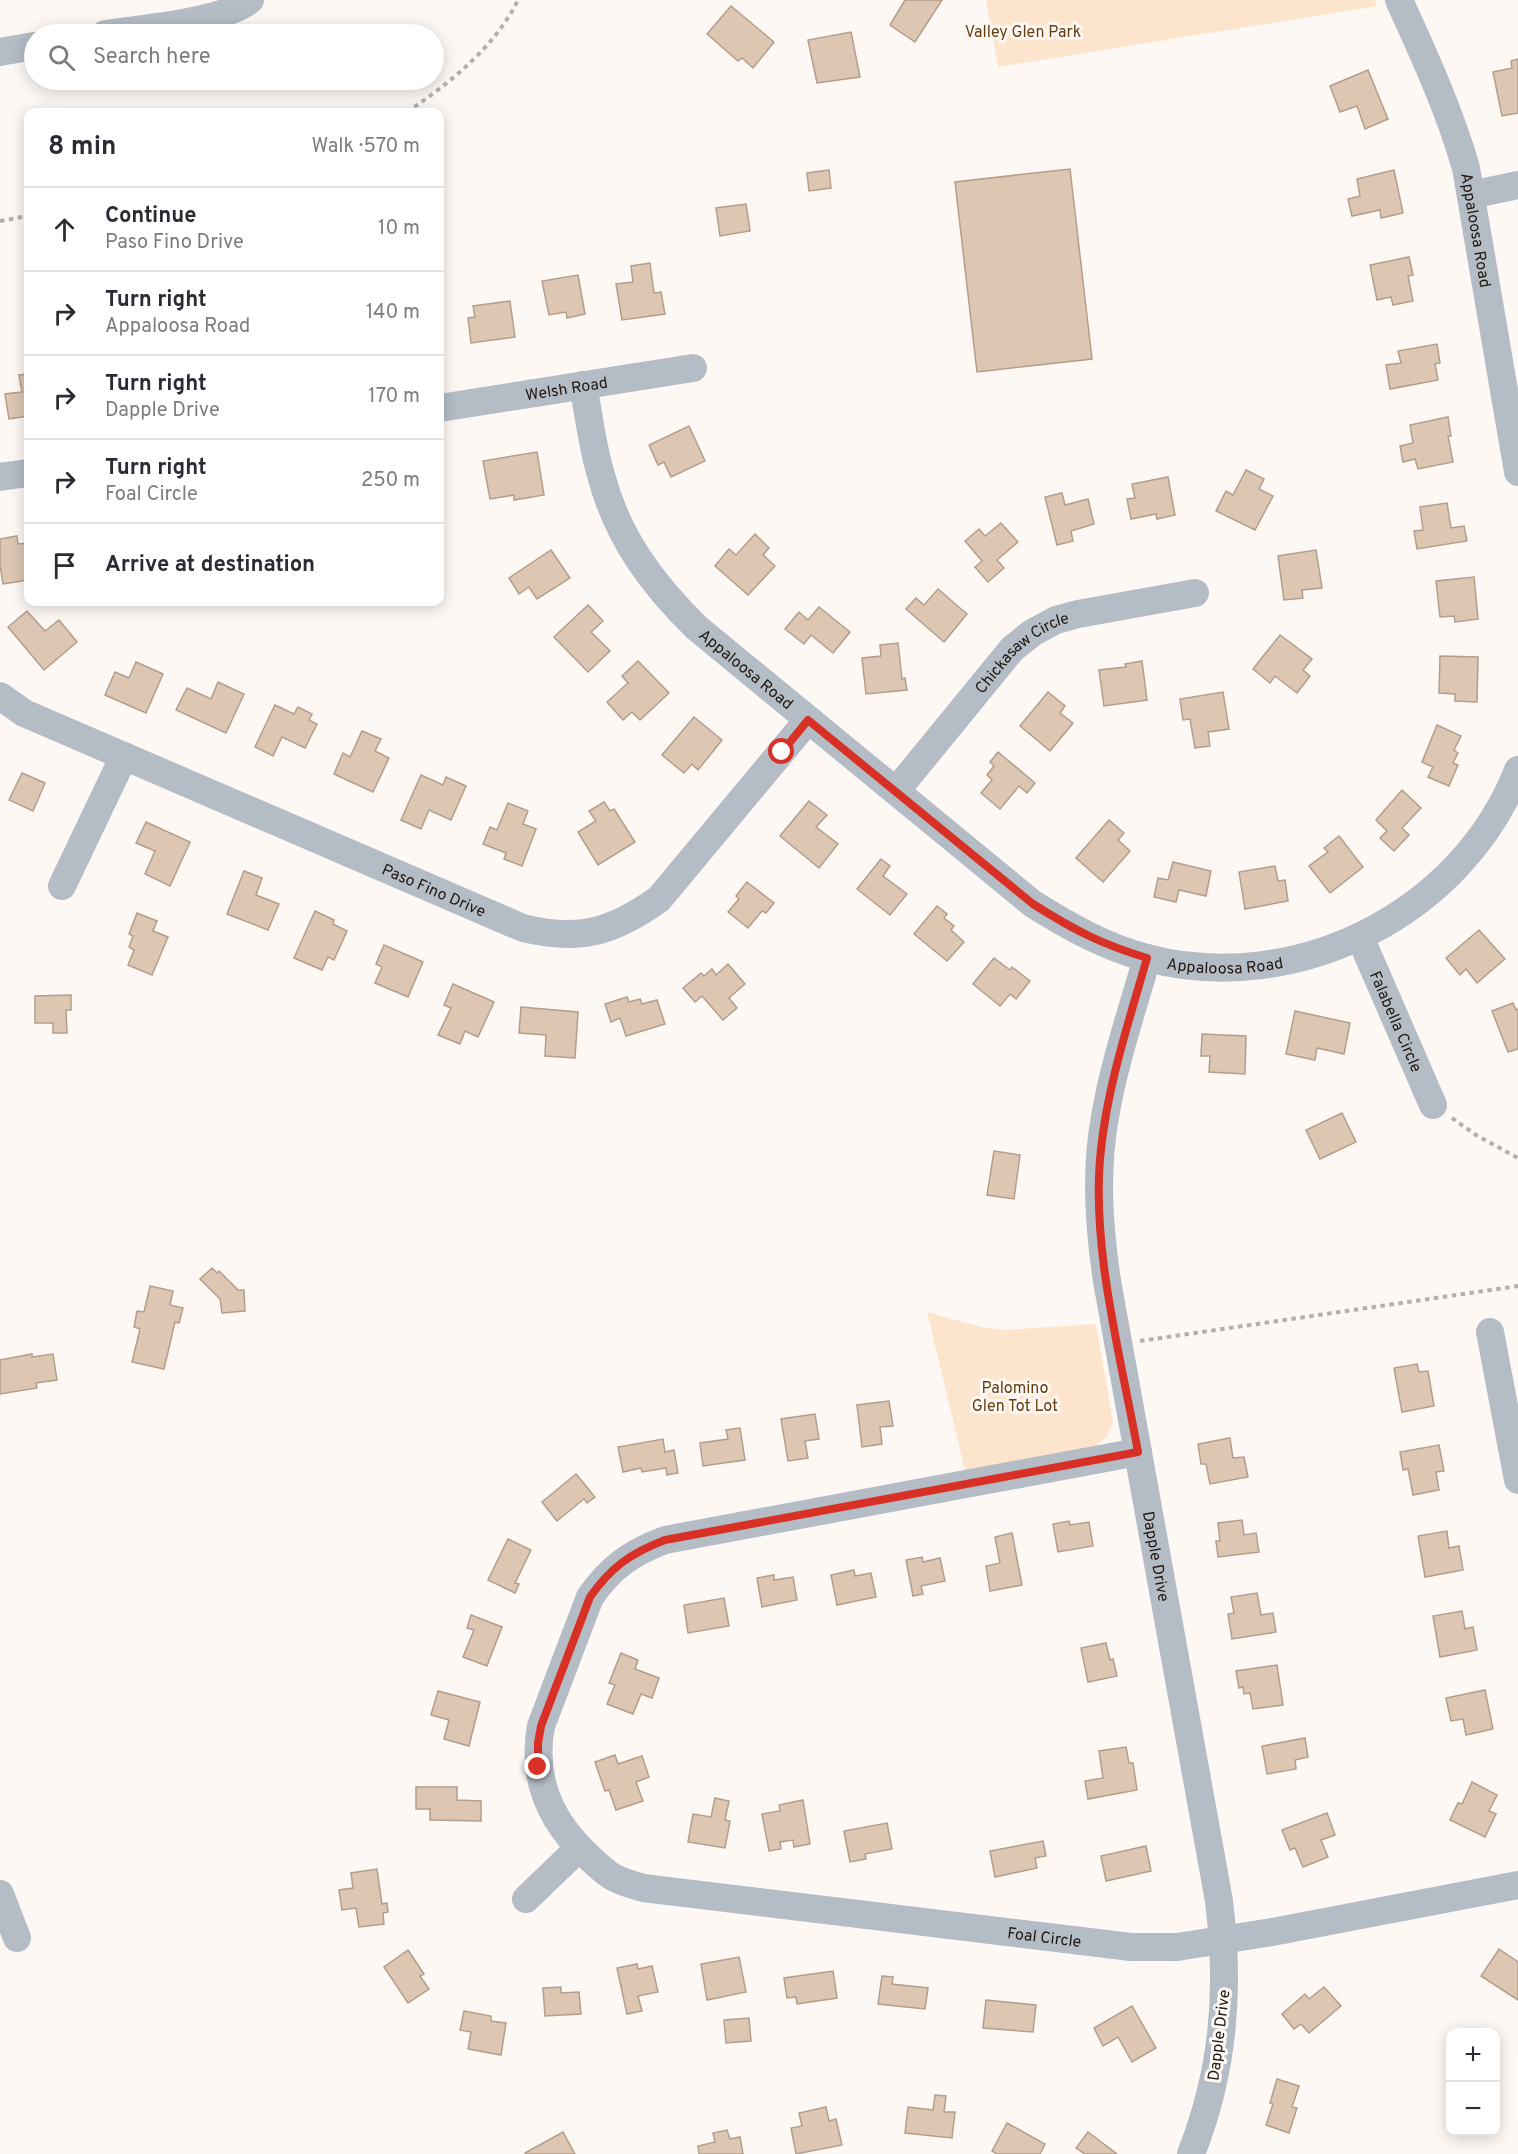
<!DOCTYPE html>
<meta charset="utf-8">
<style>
:root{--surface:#fff;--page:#f7f7f7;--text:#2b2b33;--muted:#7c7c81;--line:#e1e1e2}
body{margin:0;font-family:Overpass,sans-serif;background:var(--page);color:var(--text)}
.controls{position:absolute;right:18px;bottom:18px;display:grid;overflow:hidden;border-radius:12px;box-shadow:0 3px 15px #0003}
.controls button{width:54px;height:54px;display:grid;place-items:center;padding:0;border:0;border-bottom:2px solid var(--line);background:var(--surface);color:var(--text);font:30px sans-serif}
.stop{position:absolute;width:18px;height:18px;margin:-14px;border:4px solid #d93025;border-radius:50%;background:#fff}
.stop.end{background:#d93025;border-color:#fff;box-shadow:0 2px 6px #0008}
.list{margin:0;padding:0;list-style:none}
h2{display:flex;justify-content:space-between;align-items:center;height:78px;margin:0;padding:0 24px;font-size:26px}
h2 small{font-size:20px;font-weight:400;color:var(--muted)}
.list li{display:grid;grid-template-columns:39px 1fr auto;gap:18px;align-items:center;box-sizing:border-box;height:84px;padding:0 24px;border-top:2px solid var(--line)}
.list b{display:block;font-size:22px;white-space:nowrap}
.list p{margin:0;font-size:20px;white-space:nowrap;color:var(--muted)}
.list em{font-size:20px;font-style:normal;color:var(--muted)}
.icon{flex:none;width:33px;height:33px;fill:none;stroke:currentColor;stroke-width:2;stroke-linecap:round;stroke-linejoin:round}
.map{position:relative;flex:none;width:1518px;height:2154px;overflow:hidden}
.search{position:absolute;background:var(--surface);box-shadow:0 3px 15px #0003;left:24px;top:24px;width:420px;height:66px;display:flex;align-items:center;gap:15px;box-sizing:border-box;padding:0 21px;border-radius:33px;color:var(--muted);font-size:22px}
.panel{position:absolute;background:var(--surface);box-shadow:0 3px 15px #0003;left:24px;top:108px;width:420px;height:498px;border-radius:12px}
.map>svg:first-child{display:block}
.green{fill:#fde4cd}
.building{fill:#ddc6b2;stroke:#b49e8b;stroke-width:1.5}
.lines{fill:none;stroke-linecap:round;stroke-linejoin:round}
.path{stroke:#b5afaa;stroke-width:4;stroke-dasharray:4.5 4.5;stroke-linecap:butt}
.minor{stroke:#b4bcc6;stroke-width:28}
.route{stroke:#d93025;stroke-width:8}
.labels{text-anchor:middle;stroke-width:6;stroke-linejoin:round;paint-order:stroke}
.park-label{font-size:16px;fill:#653d11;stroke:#fdf8f4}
.street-label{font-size:16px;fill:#201811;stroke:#fdf8f4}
</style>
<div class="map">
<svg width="1518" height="2154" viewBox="0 0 1518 2154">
<rect width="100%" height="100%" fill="#fdf8f4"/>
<g class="green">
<path d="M986,0H1375L1377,6L998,67Z"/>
<path d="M927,1312L981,1327L1005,1330L1096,1324L1113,1422L1107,1437L1089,1451L965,1470Z"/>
</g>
<g class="building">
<path d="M905,0H942L915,42L890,25Z"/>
<path d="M731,6L774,42L753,68L742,58L738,61L707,34Z"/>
<path d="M851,32L860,77L817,83L808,40Z"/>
<path d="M1518,59V113L1502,116L1493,72L1512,68L1511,61Z"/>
<path d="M1368,70L1388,119L1365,129L1357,106L1340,112L1330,86Z"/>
<path d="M1070,169L1092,359L977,372L955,182Z"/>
<path d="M829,170L831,188L809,191L807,173Z"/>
<path d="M1394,170L1403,213L1381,218L1380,210L1352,216L1348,199L1360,196L1357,179Z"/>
<path d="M746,204L750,231L720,236L716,208Z"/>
<path d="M1409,257L1413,275L1408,276L1413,301L1393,305L1391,297L1377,300L1370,265Z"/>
<path d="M650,263L654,293L661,292L665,314L622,320L616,284L633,282L631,266Z"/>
<path d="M578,275L585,314L567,318L566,312L549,315L542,281Z"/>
<path d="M510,301L515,337L471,343L468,318L475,317L473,306Z"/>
<path d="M1437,344L1440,363L1435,364L1438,380L1390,389L1386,365L1401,363L1398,351Z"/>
<path d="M28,374V416L9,419L5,394L22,392L19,375Z"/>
<path d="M1448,417L1451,436H1448L1453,462L1418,469L1415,459L1403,462L1400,446L1413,443L1410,425Z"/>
<path d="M689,426L705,461L671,477L664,462L658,465L649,445Z"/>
<path d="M537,452L544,495L514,500V495L490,499L483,461Z"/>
<path d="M1246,470L1264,479L1259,489L1273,496L1255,530L1216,511L1226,491L1233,495Z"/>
<path d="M1168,477L1175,515L1157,519L1156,514L1131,519L1127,499L1135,498L1132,484Z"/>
<path d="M1062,493L1065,505L1088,499L1094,524L1071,531L1073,541L1057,545L1045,497Z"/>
<path d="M1447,503L1451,528L1464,526L1467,541L1417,549L1414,531L1423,530L1420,507Z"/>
<path d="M1001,523L1018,542L997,560L1004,568L988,582L975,567L982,561L965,541L979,529L985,536Z"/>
<path d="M755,534L769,548L763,555L775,566L748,595L715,566L729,549L736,555Z"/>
<path d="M17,536L18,544L28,543V580L3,584L0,565V539Z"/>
<path d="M551,550L570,578L537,599L529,587L519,594L509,578Z"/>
<path d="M1316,550L1322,588L1302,590L1303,598L1284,600L1278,556Z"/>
<path d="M1474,577L1478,619L1455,622L1454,616L1440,617L1436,581Z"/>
<path d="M938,589L967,614L944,642L906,609L916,598L924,605Z"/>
<path d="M588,605L603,621L591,632L610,651L588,672L554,637Z"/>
<path d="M819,607L850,632L833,653L811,635L804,644L785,629L799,612L808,620Z"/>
<path d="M27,611L45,631L59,620L77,642L44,670L8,627Z"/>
<path d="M1280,635L1312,659L1303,670L1310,676L1297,693L1275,676L1270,683L1253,669Z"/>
<path d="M898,643L902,679L905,678L907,690L866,694L862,658L881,656L880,645Z"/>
<path d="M1440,656L1478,657L1477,702L1455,701V694L1439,693Z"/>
<path d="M638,661L669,693L640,720L632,712L623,720L607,702L628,683L622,676Z"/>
<path d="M1142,661L1147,700L1104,706L1099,670L1126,667L1125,664Z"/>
<path d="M136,662L163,674L146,713L105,695L115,672L129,678Z"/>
<path d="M218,682L244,694L226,733L176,710L187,688L211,699Z"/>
<path d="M1048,692L1065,706L1060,713L1073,723L1050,751L1020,726Z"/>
<path d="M1223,692L1229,729L1208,732L1210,746L1195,748L1190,719L1183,720L1180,699Z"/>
<path d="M275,705L294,714L298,707L312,714L309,720L317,724L305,748L282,737L273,756L255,747Z"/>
<path d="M694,717L722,740L698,770L692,764L684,773L662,755Z"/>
<path d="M1437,725L1461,736L1454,750L1458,753L1453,763L1458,765L1449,786L1428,777L1433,767L1422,762Z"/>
<path d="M362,731L381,739L375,751L389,758L373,792L334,774L343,753L350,757Z"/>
<path d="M998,752L1035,783L1027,793L1019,786L1000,809L981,793L992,780L987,775L994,766L990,762Z"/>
<path d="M22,773L45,783L33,811L9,800Z"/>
<path d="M421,775L443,785L446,777L466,786L451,820L429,810L421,829L401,820Z"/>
<path d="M1402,790L1421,808L1402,828L1409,835L1394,851L1380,838L1387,831L1376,820Z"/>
<path d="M809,801L827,815L816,827L838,844L819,868L780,836Z"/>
<path d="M604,802L610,811L614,809L635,842L598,865L578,832L596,821L589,811Z"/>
<path d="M508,803L528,811L523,824L536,829L522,866L504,859L506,853L483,844L490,827L497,830Z"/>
<path d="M1109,820L1124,833L1118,840L1130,851L1103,882L1076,858Z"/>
<path d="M146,822L190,842L170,886L145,874L155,851L136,843Z"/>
<path d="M1339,836L1363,867L1330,893L1309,866L1328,852L1324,848Z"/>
<path d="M881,859L890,866L883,876L907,894L890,915L857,889Z"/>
<path d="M1173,862L1211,871L1206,896L1179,890L1176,902L1154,897L1158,878L1168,880Z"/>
<path d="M1275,866L1278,881L1285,880L1288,901L1245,909L1239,872Z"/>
<path d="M244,871L262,878L256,895L279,904L268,930L227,914Z"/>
<path d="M747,882L774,903L766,913L762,911L748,928L728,912L739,899L736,896Z"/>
<path d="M937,906L947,914L944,918L954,926L951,930L964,942L947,961L914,934Z"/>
<path d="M315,911L334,920L333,924L347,931L334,960L328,957L322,970L294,958Z"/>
<path d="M137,913L157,921L153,931L168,937L152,975L128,965L134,950L129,947L133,936L129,934Z"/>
<path d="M1479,930L1505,959L1477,983L1466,969L1460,975L1446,958Z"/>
<path d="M384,945L423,962L408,997L375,983L382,967L376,964Z"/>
<path d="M994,958L1010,970L1012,967L1030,981L1016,999L1010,994L1000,1006L973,984Z"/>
<path d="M728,964L745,984L729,998L737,1008L723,1020L702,996L695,1002L683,988L701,973L704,976L712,969L716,975Z"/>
<path d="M453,984L494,1002L478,1037L465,1031L460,1044L438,1035L451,1008L444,1005Z"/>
<path d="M71,995V1010H66L67,1033H53V1023H35V996Z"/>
<path d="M627,997L629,1002L640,999L642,1004L657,1000L665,1024L626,1036L620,1018L611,1022L605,1004Z"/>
<path d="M1513,1003L1516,1010L1518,1009V1049L1508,1052L1492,1011Z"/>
<path d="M521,1007L578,1012L575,1058L545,1056L546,1035L519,1033Z"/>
<path d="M1295,1011L1350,1023L1344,1054L1317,1048L1315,1060L1286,1054Z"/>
<path d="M1202,1034L1246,1036L1245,1074L1209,1072L1210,1056H1201Z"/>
<path d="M1342,1113L1356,1142L1320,1159L1306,1130Z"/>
<path d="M994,1151L1020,1155L1014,1199L987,1195Z"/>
<path d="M212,1268L217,1273L219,1271L238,1290H244L245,1311L222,1313L220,1299L200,1279Z"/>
<path d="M150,1286L173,1291L170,1305L183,1308L179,1323L175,1322L164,1369L132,1362L140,1329L134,1327L137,1311L144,1312Z"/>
<path d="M32,1354V1357L53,1354L57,1380L36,1383L37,1388L0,1394V1360Z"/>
<path d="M1417,1364L1419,1372L1428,1371L1434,1406L1402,1412L1394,1368Z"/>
<path d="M889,1401L893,1426L880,1427L882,1444L862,1447L857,1405Z"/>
<path d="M815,1414L819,1439L805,1441L808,1458L788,1461L781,1419Z"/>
<path d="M740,1428L745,1460L703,1466L700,1443L728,1439L726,1430Z"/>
<path d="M1230,1438L1233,1458L1244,1457L1248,1477L1210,1484L1206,1464H1201L1198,1444Z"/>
<path d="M663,1439L665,1452L674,1450L678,1473L667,1475L666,1468L642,1472L641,1468L623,1472L618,1447Z"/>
<path d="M1439,1445L1444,1471L1436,1472L1439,1490L1413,1495L1408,1469L1403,1470L1400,1452Z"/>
<path d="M576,1474L595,1497L587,1503L584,1499L557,1521L542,1502Z"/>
<path d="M1242,1520L1244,1535L1256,1533L1259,1552L1218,1557L1216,1541H1220L1218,1523Z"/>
<path d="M1069,1521L1070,1525L1089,1522L1093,1546L1058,1552L1053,1524Z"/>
<path d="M1447,1531L1449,1548L1459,1546L1463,1570L1425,1577L1418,1536Z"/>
<path d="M1012,1533L1022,1585L990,1591L986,1566L1000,1563L995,1537Z"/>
<path d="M508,1539L531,1550L515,1583L519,1584L515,1593L488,1580Z"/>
<path d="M922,1557L923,1562L940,1558L945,1581L921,1586L923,1594L913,1596L906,1560Z"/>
<path d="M854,1570L855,1576L871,1573L876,1597L837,1605L831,1575Z"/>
<path d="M774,1575V1580L793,1577L797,1600L762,1607L757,1578Z"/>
<path d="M1257,1593L1261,1615L1273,1613L1276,1632L1232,1639L1228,1614L1234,1613L1231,1597Z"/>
<path d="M724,1598L729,1626L688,1633L684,1605Z"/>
<path d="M1462,1611L1465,1629L1473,1627L1477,1650L1440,1657L1433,1616Z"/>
<path d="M471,1615L502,1627L487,1666L463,1657L474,1630L467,1628Z"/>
<path d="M1106,1643L1110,1660L1113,1659L1117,1676L1088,1682L1081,1648Z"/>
<path d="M621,1653L638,1660L635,1669L659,1678L652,1698L641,1694L633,1714L607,1704L615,1685L609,1683Z"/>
<path d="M1277,1665L1283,1705L1253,1709L1250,1693L1244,1694L1243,1687L1239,1688L1236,1671Z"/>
<path d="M1485,1690L1493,1729L1466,1735L1463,1719L1451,1721L1446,1698Z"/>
<path d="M438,1691L480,1702L469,1746L444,1739L449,1720L431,1715Z"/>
<path d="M1305,1738L1308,1757L1295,1760L1296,1769L1267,1774L1262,1746Z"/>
<path d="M1126,1747L1129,1763H1133L1137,1790L1088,1799L1085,1781L1103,1778L1099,1751Z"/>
<path d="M615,1755L618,1764L642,1756L649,1777L636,1782L643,1801L616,1810L609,1790L605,1791L595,1762Z"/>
<path d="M1472,1782L1497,1795L1489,1811L1496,1814L1485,1837L1450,1820L1458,1803L1462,1804Z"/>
<path d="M416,1787H457V1800L481,1801V1821L430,1820V1809H416Z"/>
<path d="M715,1798L729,1801L725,1820L730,1821L725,1848L688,1842L693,1814L711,1817Z"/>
<path d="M803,1800L810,1844L794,1847L793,1840L780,1842L781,1849L769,1851L762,1814L780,1811L779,1805Z"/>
<path d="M1327,1813L1335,1835L1321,1840L1328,1857L1303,1867L1295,1848L1290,1850L1282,1830Z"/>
<path d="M887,1823L892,1849L865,1854L866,1859L850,1862L844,1831Z"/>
<path d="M1043,1841L1046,1856L1035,1858L1037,1868L995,1877L990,1851Z"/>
<path d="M1146,1846L1151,1871L1106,1881L1101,1856Z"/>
<path d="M377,1869L382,1904L387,1903L388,1912L383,1913L384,1924L359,1927L356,1908L342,1910L339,1890L353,1888L351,1873Z"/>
<path d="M1499,1949L1518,1962V2000L1481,1976Z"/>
<path d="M408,1950L424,1974L420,1976L429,1989L408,2003L384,1967Z"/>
<path d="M739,1957L746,1992L707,2000L701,1964Z"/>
<path d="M637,1964L638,1969L652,1966L658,1992L638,1996L642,2011L627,2014L617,1968Z"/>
<path d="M833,1971L837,1998L797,2004L796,1997L787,1998L784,1978Z"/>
<path d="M882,1976L893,1977L892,1984L928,1988L925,2009L878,2004Z"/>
<path d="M561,1987V1993L579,1992L581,2014L545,2016L543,1988Z"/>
<path d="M1324,1987L1341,2006L1309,2033L1301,2024L1294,2029L1282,2014L1305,1994L1309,1999Z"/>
<path d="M986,2000L1036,2005L1033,2032L983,2028Z"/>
<path d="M1132,2006L1156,2048L1132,2062L1118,2037L1103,2046L1094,2028Z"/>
<path d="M464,2011L491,2016V2021L506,2023L501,2055L468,2049L471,2032L460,2030Z"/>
<path d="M749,2018L751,2041L726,2043L724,2020Z"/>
<path d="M1277,2079L1299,2086L1292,2107L1297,2108L1289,2133L1266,2125L1273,2104L1270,2103Z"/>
<path d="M935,2095L946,2096L944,2112H955L952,2138L905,2133L908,2107L933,2110Z"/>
<path d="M826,2107L829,2121L836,2119L842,2145L796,2154L791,2128L802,2126L799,2113Z"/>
<path d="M1007,2123L1045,2144L1040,2154H997L992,2151Z"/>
<path d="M727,2130L730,2139L740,2137L743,2154H699L698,2146L715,2142L713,2133Z"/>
<path d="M563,2132L575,2154H526L525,2153Z"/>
<path d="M1088,2132L1117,2154H1085L1076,2148Z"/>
</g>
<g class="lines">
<g class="path">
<path d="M407,112C450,83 495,47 518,0"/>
<path d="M0,221L28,216"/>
<path d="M1452,1118L1476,1135L1518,1158"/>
<path d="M1140,1341L1518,1286"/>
</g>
<g class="minor">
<path id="s1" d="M1399,0C1424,55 1449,109 1466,168L1518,472"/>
<path d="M105,34C141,29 223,22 250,0"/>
<path d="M0,52L34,46"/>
<path d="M1471,195L1518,185"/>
<path id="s2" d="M583,385C589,415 592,446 601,475C617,537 652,584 697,628L1033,904C1070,927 1105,947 1147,958C1296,997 1462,914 1518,770"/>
<path id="s3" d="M440,408L693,368"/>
<path d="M0,477L28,473"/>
<path id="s4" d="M0,696L24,713L523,928C579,942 613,932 659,899L808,720"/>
<path id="s5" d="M896,791L1012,649L1032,633L1056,620L1078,614L1195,593"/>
<path d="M62,886L124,756"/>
<path id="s6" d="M1360,937L1433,1105"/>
<path id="s7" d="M1147,958C1132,1011 1114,1063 1105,1117C1095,1172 1099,1227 1107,1281L1219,1901C1230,1990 1224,2070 1191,2154"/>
<path d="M1490,1332L1518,1480"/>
<path id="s8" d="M1138,1452L665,1540C631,1553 611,1567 590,1597L541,1726C531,1780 551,1823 591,1859C599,1866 607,1875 617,1879C625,1883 635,1885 643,1888L1131,1947H1177L1272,1932L1518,1885"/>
<path d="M0,1894L17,1938"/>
<path d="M526,1899L579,1848"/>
</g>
</g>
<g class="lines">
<path class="route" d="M538,1767V1743L541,1726L590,1597C611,1567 631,1553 665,1540L1138,1452C1121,1357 1090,1245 1101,1149C1108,1084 1129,1021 1147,958C1101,944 1074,930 1033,904L808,720L782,752"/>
</g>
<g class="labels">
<g class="park-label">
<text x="1023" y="37">Valley Glen Park</text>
<text x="1015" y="1393">Palomino<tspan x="1015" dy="18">Glen Tot Lot</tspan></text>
</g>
<g class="street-label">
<text dy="6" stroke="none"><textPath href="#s1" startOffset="244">Appaloosa Road</textPath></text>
<text dy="6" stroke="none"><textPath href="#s3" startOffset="128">Welsh Road</textPath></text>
<text dy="6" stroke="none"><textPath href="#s5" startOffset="189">Chickasaw Circle</textPath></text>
<text dy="6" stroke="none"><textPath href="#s2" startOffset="339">Appaloosa Road</textPath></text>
<text dy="6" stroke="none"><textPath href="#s4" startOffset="476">Paso Fino Drive</textPath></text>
<text dy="6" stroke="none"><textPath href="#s2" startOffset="915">Appaloosa Road</textPath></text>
<text dy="6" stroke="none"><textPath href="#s6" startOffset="92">Falabella Circle</textPath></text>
<text dy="6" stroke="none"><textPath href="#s7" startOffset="609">Dapple Drive</textPath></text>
<text dy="6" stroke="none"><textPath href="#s8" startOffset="1329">Foal Circle</textPath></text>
<text transform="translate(1218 2035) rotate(-83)" y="6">Dapple Drive</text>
</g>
</g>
</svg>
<div class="controls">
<button>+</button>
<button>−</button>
</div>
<div class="stop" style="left:782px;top:752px"></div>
<div class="stop end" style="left:538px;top:1767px"></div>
<div class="search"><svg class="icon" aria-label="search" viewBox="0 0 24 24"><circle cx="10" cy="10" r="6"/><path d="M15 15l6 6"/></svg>Search here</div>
<section class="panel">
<h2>8 min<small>Walk · 570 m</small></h2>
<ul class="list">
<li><svg class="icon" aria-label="ahead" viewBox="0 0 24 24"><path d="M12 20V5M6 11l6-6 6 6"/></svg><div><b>Continue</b><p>Paso Fino Drive</p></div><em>10 m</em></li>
<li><svg class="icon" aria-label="right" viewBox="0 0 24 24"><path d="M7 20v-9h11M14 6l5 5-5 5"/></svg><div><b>Turn right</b><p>Appaloosa Road</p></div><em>140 m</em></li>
<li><svg class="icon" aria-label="right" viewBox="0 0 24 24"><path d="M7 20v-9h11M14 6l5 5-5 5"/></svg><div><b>Turn right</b><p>Dapple Drive</p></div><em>170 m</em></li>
<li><svg class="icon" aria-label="right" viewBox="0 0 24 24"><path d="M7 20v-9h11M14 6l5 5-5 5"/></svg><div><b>Turn right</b><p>Foal Circle</p></div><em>250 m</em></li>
<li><svg class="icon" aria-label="arrive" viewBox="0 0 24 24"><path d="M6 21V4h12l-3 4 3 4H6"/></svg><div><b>Arrive at destination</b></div></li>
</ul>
</section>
</div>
